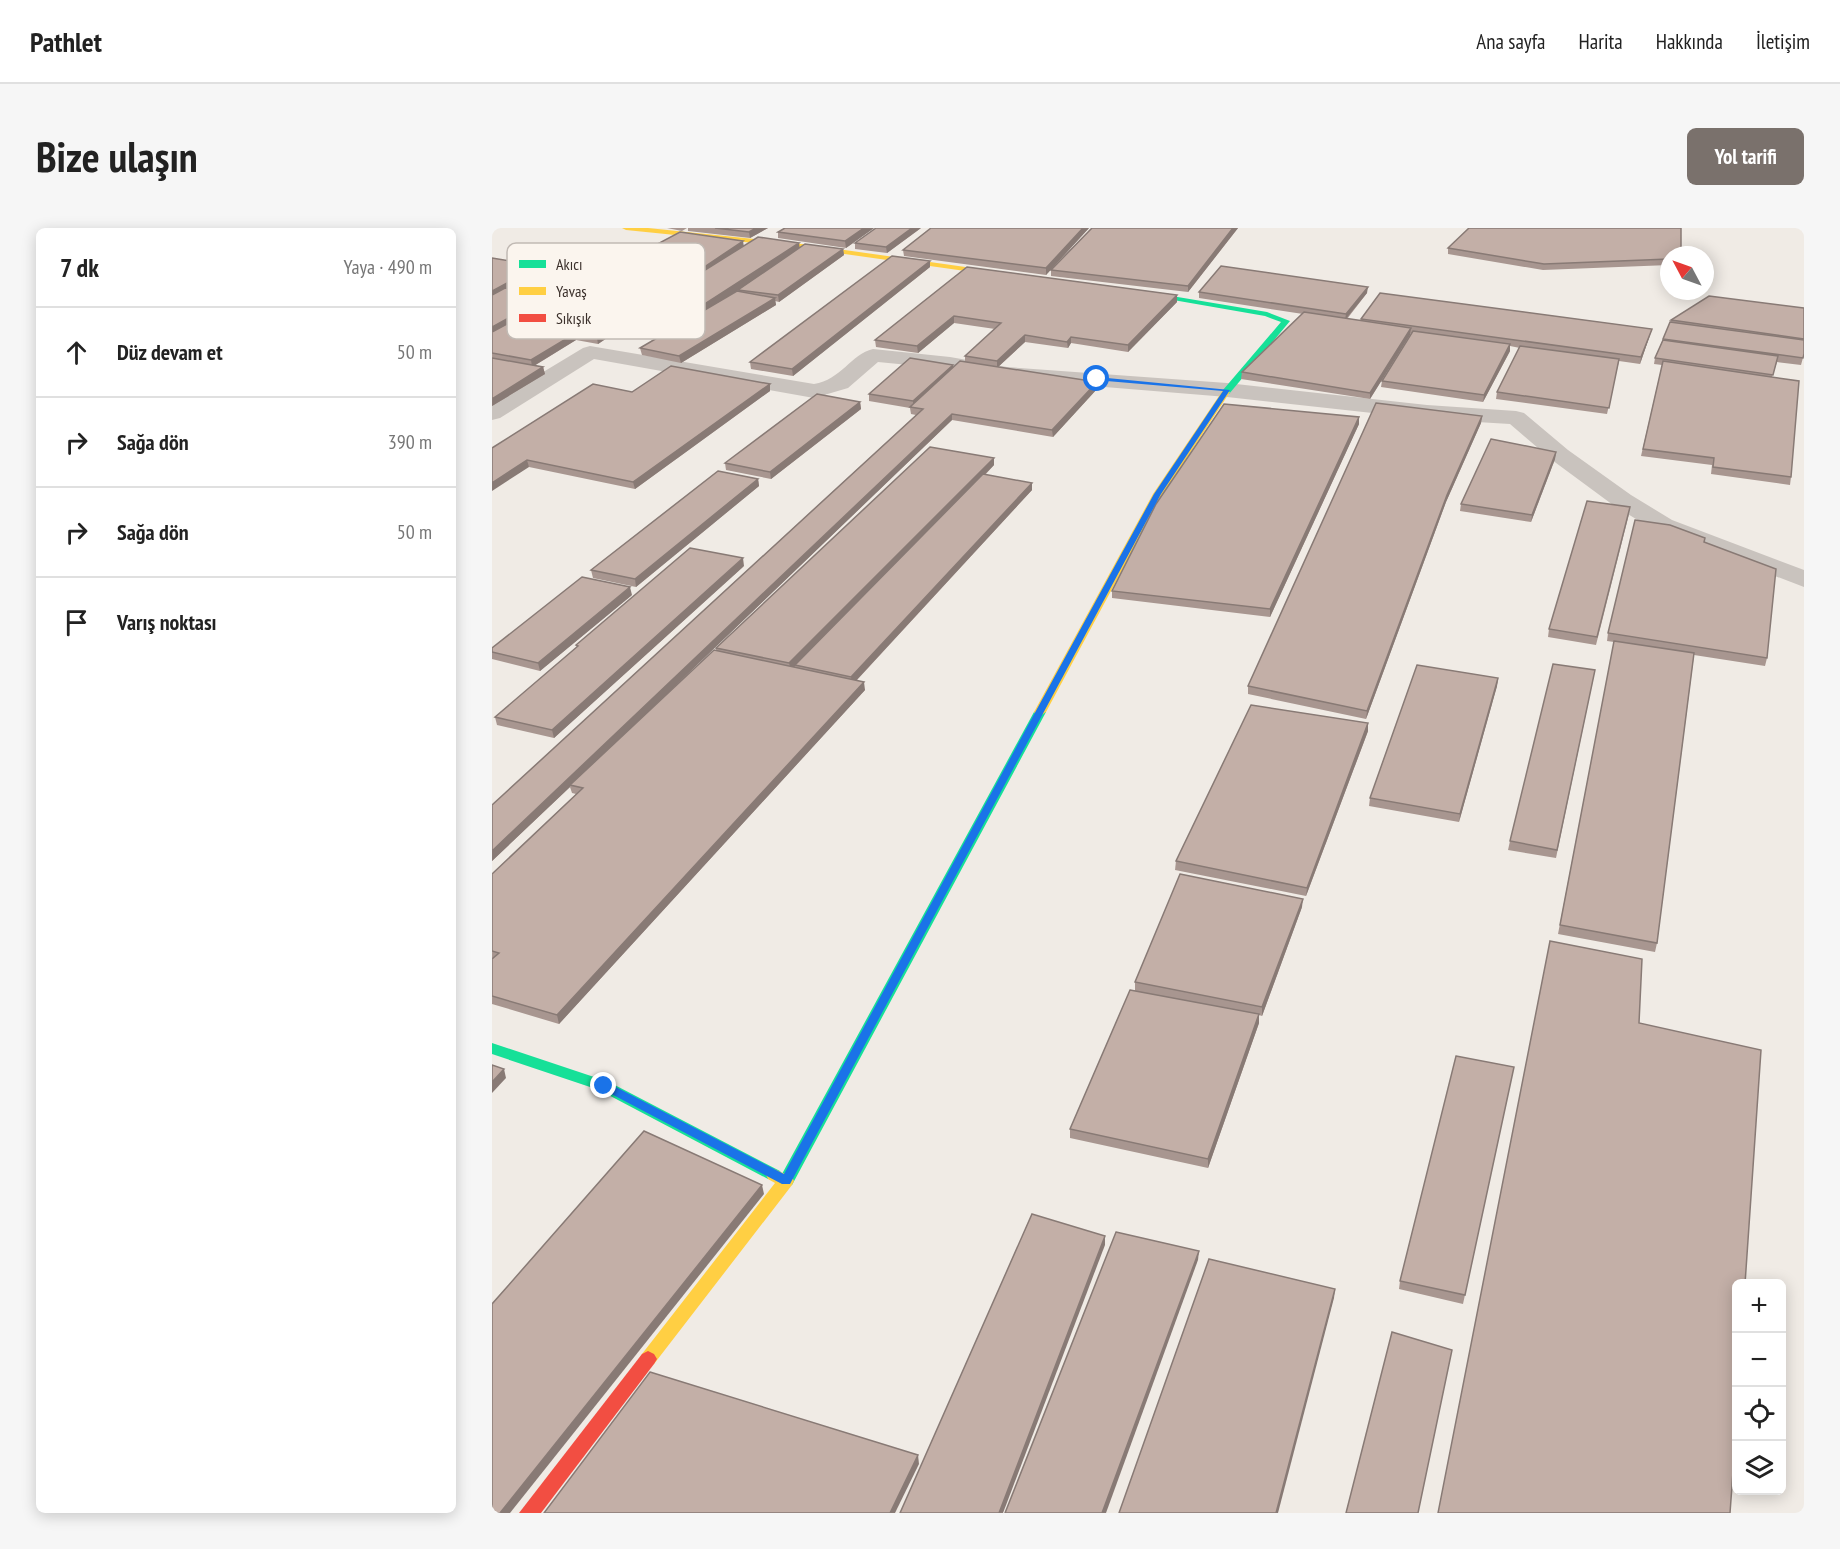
<!DOCTYPE html>
<html lang="tr">
<meta charset="utf-8">
<style>
:root{--surface:#fff;--page:#f6f6f6;--text:#222;--muted:#767676;--line:#e0e0e0;--accent:#7a716c}
body{margin:0;font-family:"PT Sans Narrow",sans-serif;background:var(--page);color:var(--text)}
.controls{position:absolute;right:18px;bottom:18px;display:grid;overflow:hidden;border-radius:9px;box-shadow:0 3px 15px #0003}
.controls button{width:54px;height:54px;display:grid;place-items:center;padding:0;border:0;border-bottom:2px solid var(--line);background:var(--surface);color:var(--text);font:30px sans-serif}
.compass{position:absolute;left:1168px;top:18px;width:54px;height:54px;border-radius:50%;background:var(--surface);box-shadow:0 3px 15px #0003;rotate:311deg}
.stop{position:absolute;width:18px;height:18px;margin:-14px;border:4px solid #1a73e8;border-radius:50%;background:#fff}
.stop.end{background:#1a73e8;border-color:#fff;box-shadow:0 2px 6px #0008}
.list{margin:0;padding:0;list-style:none}
h2{display:flex;justify-content:space-between;align-items:center;height:78px;margin:0;padding:0 24px;font-size:26px}
h2 small{font-size:20px;font-weight:400;color:var(--muted)}
.list li{display:grid;grid-template-columns:39px 1fr auto;gap:18px;align-items:center;box-sizing:border-box;height:90px;padding:0 24px;border-top:2px solid var(--line)}
.list b{display:block;font-size:22px;white-space:nowrap}
.list em{font-size:20px;font-style:normal;color:var(--muted)}
.icon{flex:none;width:33px;height:33px;fill:none;stroke:currentColor;stroke-width:2;stroke-linecap:round;stroke-linejoin:round}
.map{position:relative;flex:none;width:1312px;height:1285px;overflow:hidden;border-radius:9px}
header{display:flex;align-items:center;gap:36px;box-sizing:border-box;height:84px;padding:0 30px;background:var(--surface);border-bottom:2px solid var(--line)}
header strong{font-size:28px}
nav{display:flex;gap:33px;margin-inline-start:auto;font-size:21px}
.intro{display:flex;align-items:center;justify-content:space-between;box-sizing:border-box;height:144px;padding:0 36px}
h1{margin:0;font-size:42px}
.button{padding:15px 27px;border-radius:9px;background:var(--accent);color:#fff;font-size:21px;font-weight:700}
main{display:flex;gap:36px;padding:0 36px}
aside{flex:1;background:var(--surface);border-radius:9px;box-shadow:0 3px 15px #0003}
.map>svg:first-child{display:block}
.lines{fill:none;stroke-linecap:round;stroke-linejoin:round}
.street{fill:#c9c3be;fill-rule:evenodd}
.fast{fill:#16e098;fill-rule:evenodd}
.slow{fill:#ffcf43;fill-rule:evenodd}
.jam{fill:#f24e42;fill-rule:evenodd}
.wall{fill:#a89690;fill-rule:evenodd}
.shaded-wall{fill:#887a75}
.building{fill:#c3afa7;stroke:#887a75;stroke-width:1.5}
.route{fill:#1a73e8}
.key{fill:#fbf5ee;stroke:#c1bab4;stroke-width:1.5}
.key-label{font-size:16px;fill:#3b302b}
</style>
<header>
<strong>Pathlet</strong>
<nav><a>Ana sayfa</a><a>Harita</a><a>Hakkında</a><a>İletişim</a></nav>
</header>
<div class="intro"><h1>Bize ulaşın</h1><a class="button">Yol tarifi</a></div>
<main>
<aside>
<h2>7 dk<small>Yaya · 490 m</small></h2>
<ul class="list">
<li><svg class="icon" aria-label="ahead" viewBox="0 0 24 24"><path d="M12 20V5M6 11l6-6 6 6"/></svg><div><b>Düz devam et</b></div><em>50 m</em></li>
<li><svg class="icon" aria-label="right" viewBox="0 0 24 24"><path d="M7 20v-9h11M14 6l5 5-5 5"/></svg><div><b>Sağa dön</b></div><em>390 m</em></li>
<li><svg class="icon" aria-label="right" viewBox="0 0 24 24"><path d="M7 20v-9h11M14 6l5 5-5 5"/></svg><div><b>Sağa dön</b></div><em>50 m</em></li>
<li><svg class="icon" aria-label="arrive" viewBox="0 0 24 24"><path d="M6 21V4h12l-3 4 3 4H6"/></svg><div><b>Varış noktası</b></div></li>
</ul>
</aside>
<div class="map">
<svg width="1312" height="1285" viewBox="0 0 1312 1285">
<rect width="100%" height="100%" fill="#f0ebe5"/>
<g class="lines">
<path class="street" d="M98,118L322,156C349,152 359,126 381,121L458,129L515,139L735,155L935,177L1024,183L1032,185L1076,222L1139,267L1180,292L1312,342V359L1162,302L1121,277L1060,232L1018,196L935,191L735,169L515,151L458,141L386,134L356,160L322,170L102,131L8,190L0,192V175L91,120Z"/>
<g class="fast">
<path d="M638,61L775,84L798,93L737,166H731V162L789,94L773,88L641,65H638Z"/>
<path d="M548,480L554,484L300,957L294,959L288,957L286,952L276,951L107,862L0,826V815L117,854L288,943L290,946L542,484Z"/>
</g>
<g class="slow">
<path d="M130,0H156L310,16L516,45L520,47L516,49L310,20L134,2Z"/>
<path d="M731,162L738,164L671,266L554,484L548,488L544,487L542,484L661,266Z"/>
<path d="M282,941L300,949L302,953L300,957L162,1136L156,1139L150,1136L147,1131L150,1126L283,955L276,951L274,947L276,943Z"/>
</g>
<path class="jam" d="M156,1123L162,1126L165,1131L162,1136L49,1285H27L150,1126Z"/>
</g>
<g class="wall">
<path d="M175,0H195L190,3Z"/>
<path d="M196,0H276L258,10L196,3Z"/>
<path d="M293,0H382L354,20L286,10V4Z"/>
<path d="M429,0L395,25L363,21V15Z"/>
<path d="M439,0H597L554,47L412,28L411,22Z"/>
<path d="M600,0H746L696,64L559,48V42Z"/>
<path d="M251,19L351,21L352,27L287,74L283,73L284,77L189,135L150,127L148,120L168,109L127,102L106,116L84,112L42,138L51,139L53,146L0,178V30L47,38L49,45L18,61L58,73ZM246,62V64L227,74Z"/>
<path d="M956,20L1177,27V37L1051,42L956,26Z"/>
<path d="M438,33V39L301,148L259,141L258,134Z"/>
<path d="M475,39L685,67V74L636,124L579,115L576,120L533,114L506,139L605,154V161L561,209L460,192L188,453L224,422V420L502,230V237L493,247L540,255V262L365,452L373,462L67,796L0,776V646L84,566L80,565L78,559L0,633V577L424,187L419,186L418,180L377,173V166L461,140L473,134V128L503,101L462,95L426,125L384,119L383,112Z"/>
<path d="M707,64L875,65L855,91L869,93V91L1158,107L1148,136L1127,133L1115,186L1004,171L1005,164L1028,120L1018,118V123L991,174L889,159L890,153L920,105H919L918,107L878,171L749,151L750,144L811,86L707,70Z"/>
<path d="M1312,80V126L1309,137L1285,134L1280,149L1299,249L1298,257L1219,246L1220,237L1149,228L1170,137L1162,136L1163,130L1179,92Z"/>
<path d="M278,156V163L143,261L37,239L0,220L140,164Z"/>
<path d="M368,174L369,181L279,251L234,242L233,235Z"/>
<path d="M990,188L989,195L954,274L874,491L756,466V458Z"/>
<path d="M867,189V196L778,389L620,370V363Z"/>
<path d="M1064,224L1063,231L1039,294L968,283L969,276Z"/>
<path d="M266,251L267,258L144,359L101,350L99,342Z"/>
<path d="M1137,286L1104,417L1056,409L1057,401Z"/>
<path d="M1212,314L1275,430L1273,438L1202,427L1165,715L1163,724L1066,706L1122,414L1115,413L1116,405Z"/>
<path d="M252,338L62,510L5,497L3,489L85,419L84,417Z"/>
<path d="M140,367L48,443L0,431V420Z"/>
<path d="M1103,442L1064,630L1016,622L1018,613Z"/>
<path d="M1006,450L1005,458L967,594L877,578L878,570Z"/>
<path d="M876,495V503L814,668L683,642L684,633Z"/>
<path d="M810,679L770,788L767,787V795L716,940L578,910V901L643,763V754Z"/>
<path d="M1022,839L971,1076L907,1061L908,1053Z"/>
</g>
<g class="shaded-wall">
<path d="M264,0H276L258,10L257,4Z"/>
<path d="M372,0H382L354,20L353,13Z"/>
<path d="M420,0H429L395,25L394,19Z"/>
<path d="M591,0H597L554,47V40Z"/>
<path d="M741,0H746L696,64V58Z"/>
<path d="M251,13L252,19L141,87Z"/>
<path d="M307,15L308,22L173,110L171,103Z"/>
<path d="M351,21L352,27L287,74L286,67Z"/>
<path d="M438,33V39L301,148L300,141Z"/>
<path d="M47,38L49,45L0,71V63Z"/>
<path d="M876,59L875,65L853,92L854,86Z"/>
<path d="M685,67V74L636,124V117Z"/>
<path d="M57,68L59,74L0,107V99Z"/>
<path d="M283,70L284,77L189,135L187,128Z"/>
<path d="M462,88V95L426,125L425,118Z"/>
<path d="M126,95L127,102L106,116L105,110Z"/>
<path d="M919,100L918,107L878,171V165Z"/>
<path d="M1160,101L1158,107L1148,136L1149,129Z"/>
<path d="M82,106L84,112L40,139L39,132Z"/>
<path d="M533,107V114L505,140V133Z"/>
<path d="M579,109V115L576,120L575,114Z"/>
<path d="M1018,116V123L991,174L992,167Z"/>
<path d="M461,137V144L421,180V173Z"/>
<path d="M51,139L53,146L0,178V171Z"/>
<path d="M605,154V161L561,209L560,202Z"/>
<path d="M278,156V163L143,261L141,254Z"/>
<path d="M368,174L369,181L279,251L278,244Z"/>
<path d="M460,186V192L80,557H78V559L0,633V623Z"/>
<path d="M990,188L989,195L954,274L874,491L875,483L955,267Z"/>
<path d="M867,189V196L778,389V381Z"/>
<path d="M1064,224L1063,231L1039,294L1040,287Z"/>
<path d="M502,230V237L305,437H303V438L299,443L297,435Z"/>
<path d="M35,232L37,239L0,263V255Z"/>
<path d="M266,251L267,258L144,359L143,351Z"/>
<path d="M540,255V262L360,457L359,449Z"/>
<path d="M251,330L252,338L62,510L60,502Z"/>
<path d="M138,359L140,367L48,443L46,435Z"/>
<path d="M1006,450L1005,458L967,594L968,586Z"/>
<path d="M372,454L373,462L67,796L65,787Z"/>
<path d="M876,495V503L814,668L815,660Z"/>
<path d="M811,671L810,679L770,788V779Z"/>
<path d="M767,786V795L716,940V931Z"/>
<path d="M12,841L14,850L0,865V854Z"/>
<path d="M270,957L272,966L18,1285H8Z"/>
<path d="M613,1008V1017L511,1285H507Z"/>
<path d="M707,1023L706,1032L614,1285H610Z"/>
<path d="M843,1061L842,1070L786,1285H784Z"/>
<path d="M426,1227L427,1236L403,1285H398Z"/>
</g>
<g class="building">
<path d="M223,0H264L257,4Z"/>
<path d="M293,0H372L353,13L286,4Z"/>
<path d="M384,0H420L394,19L363,15Z"/>
<path d="M439,0H591L554,40L411,22Z"/>
<path d="M600,0H741L696,58L559,42Z"/>
<path d="M977,0H1189V27H1177V31L1052,36L956,20Z"/>
<path d="M188,4L251,13L141,87L266,9L307,15L171,103L126,95L105,110L82,106L39,132L0,125V104Z"/>
<path d="M313,16L351,21L286,67L246,62Z"/>
<path d="M400,28L438,33L300,141L258,134Z"/>
<path d="M0,30L47,38L0,63Z"/>
<path d="M729,38L876,59L854,86L707,64Z"/>
<path d="M475,39L685,67L636,117L579,109L575,114L533,107L505,133L473,128L509,95L462,88L425,118L383,112Z"/>
<path d="M13,60L57,68L0,99V67Z"/>
<path d="M245,63L283,70L187,128L148,120Z"/>
<path d="M888,65L1160,101L1149,129L869,91Z"/>
<path d="M1217,68L1312,80V111L1179,92Z"/>
<path d="M812,84L919,100L878,165L750,144Z"/>
<path d="M1178,94L1312,112V126L1311,130L1171,111Z"/>
<path d="M921,103L1018,116L992,167L890,153Z"/>
<path d="M1171,112L1286,128L1281,147L1163,130Z"/>
<path d="M1028,118L1127,131L1117,180L1005,164Z"/>
<path d="M0,130L51,139L0,171Z"/>
<path d="M418,130L461,137L421,173L377,166Z"/>
<path d="M468,133L605,154L560,202L460,186L0,623V577L431,181L418,179Z"/>
<path d="M1171,133L1307,153L1299,249L1221,239L1222,230L1151,221Z"/>
<path d="M179,138L278,156L141,254L35,232L0,255V220L101,156L140,164Z"/>
<path d="M325,166L368,174L278,244L233,235Z"/>
<path d="M884,175L990,188L955,267L875,483L756,458Z"/>
<path d="M732,176L867,189L778,381L620,363L664,276Z"/>
<path d="M999,211L1064,224L1040,287L969,276Z"/>
<path d="M438,219L502,230L297,435L224,420Z"/>
<path d="M226,243L266,251L143,351L99,342Z"/>
<path d="M491,246L540,255L359,449L303,437Z"/>
<path d="M1095,273L1138,279L1105,409L1057,401Z"/>
<path d="M1143,292L1178,297L1213,310L1212,314L1284,341L1275,430L1116,405Z"/>
<path d="M198,320L251,330L60,502L3,489L86,418L84,417Z"/>
<path d="M90,349L138,359L46,435L0,424V420Z"/>
<path d="M1122,413L1202,425L1165,715L1068,697Z"/>
<path d="M222,422L372,454L65,787L0,768V731L7,725L0,723V646L91,560L78,557Z"/>
<path d="M1061,436L1103,442L1065,622L1018,613Z"/>
<path d="M925,437L1006,450L968,586L878,570Z"/>
<path d="M759,477L876,495L815,660L684,633Z"/>
<path d="M688,646L811,671L770,779L643,754Z"/>
<path d="M1058,713L1150,731L1147,795L1269,822L1253,1056H1245V1189L1238,1285H946Z"/>
<path d="M638,762L767,786L716,931L578,901Z"/>
<path d="M964,828L1022,839L973,1067L908,1053Z"/>
<path d="M0,837L12,841L0,854Z"/>
<path d="M152,903L270,957L8,1285H0V1076Z"/>
<path d="M540,986L613,1008L507,1285H408Z"/>
<path d="M624,1004L707,1023L610,1285H513Z"/>
<path d="M717,1031L843,1061L784,1285H627Z"/>
<path d="M900,1104L960,1122L926,1285H854Z"/>
<path d="M158,1144L426,1227L398,1285H52Z"/>
</g>
<path class="route" d="M605,149L738,162L669,266L298,956H290L108,860V855H116L292,946L662,266L731,163L603,152Z"/>
<rect x="15" y="15" width="198" height="96" rx="9" class="key"/>
<rect x="27" y="32" width="27" height="8" fill="#16e098"/>
<rect x="27" y="59" width="27" height="8" fill="#ffcf43"/>
<rect x="27" y="86" width="27" height="8" fill="#f24e42"/>
<g class="key-label">
<text x="64" y="42">Akıcı</text>
<text x="64" y="69">Yavaş</text>
<text x="64" y="96">Sıkışık</text>
</g>
</svg>
<div class="controls">
<button>+</button>
<button>−</button>
<button><svg class="icon" aria-label="locate" viewBox="0 0 24 24"><circle cx="12" cy="12" r="6"/><path d="M12 2v4M12 18v4M2 12h4M18 12h4"/></svg></button>
<button><svg class="icon" aria-label="layers" viewBox="0 0 24 24"><path d="M12 4l9 5-9 5-9-5zM3 14l9 5 9-5"/></svg></button>
</div>
<svg class="compass" viewBox="-18 -18 36 36"><path d="M0-13l5 13h-10z" fill="#e53935"/><path d="M0 13l5-13h-10z" fill="#767676"/></svg>
<div class="stop" style="left:605px;top:151px"></div>
<div class="stop end" style="left:112px;top:858px"></div>
</div>
</main>
